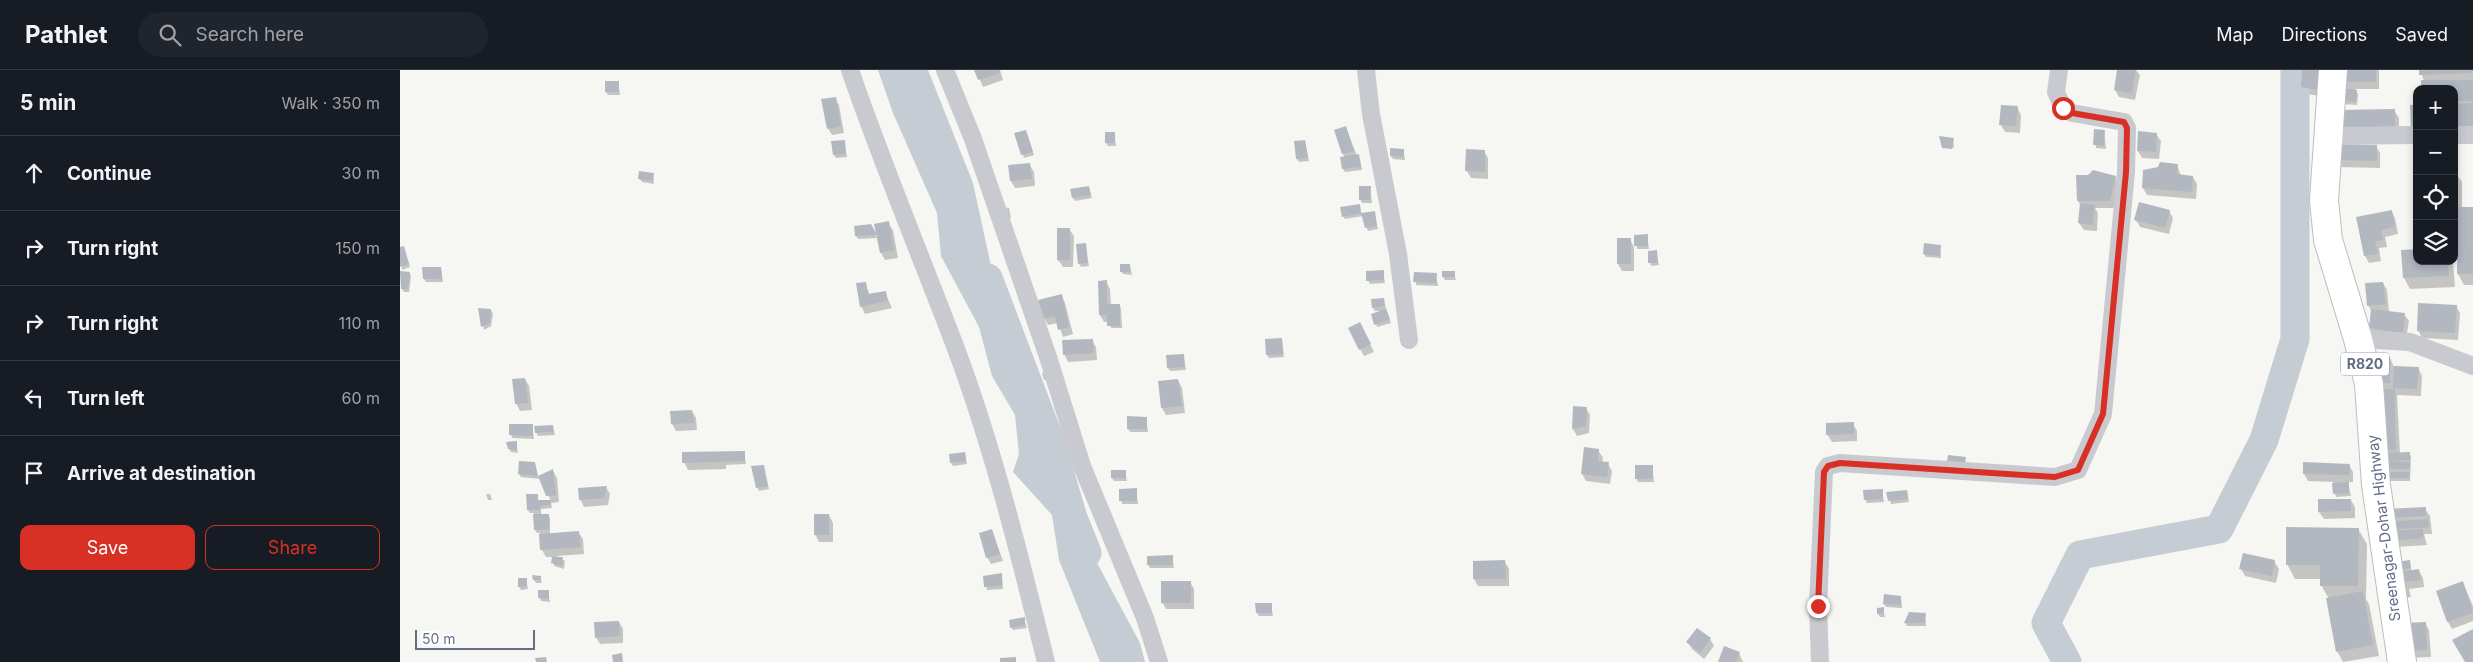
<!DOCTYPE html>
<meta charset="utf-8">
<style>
:root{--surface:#171b24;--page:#20242c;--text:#f1f3f6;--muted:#9ea1a6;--line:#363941;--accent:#d93025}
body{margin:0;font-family:Inter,sans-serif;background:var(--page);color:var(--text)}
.controls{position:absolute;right:15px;top:15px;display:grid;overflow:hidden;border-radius:10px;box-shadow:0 2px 8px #0003}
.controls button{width:45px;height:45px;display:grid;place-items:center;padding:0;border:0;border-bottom:1px solid var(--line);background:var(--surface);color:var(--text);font:25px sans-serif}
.scale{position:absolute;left:15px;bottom:12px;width:120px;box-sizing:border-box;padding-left:5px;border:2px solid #636d87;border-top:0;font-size:14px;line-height:18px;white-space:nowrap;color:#636d87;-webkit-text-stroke:4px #fff;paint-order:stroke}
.stop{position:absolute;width:15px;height:15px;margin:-11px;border:4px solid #d93025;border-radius:50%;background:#fff}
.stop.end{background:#d93025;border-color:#fff;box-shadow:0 1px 5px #0008}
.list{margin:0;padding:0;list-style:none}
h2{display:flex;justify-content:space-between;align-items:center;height:65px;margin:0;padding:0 20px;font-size:21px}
h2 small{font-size:16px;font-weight:400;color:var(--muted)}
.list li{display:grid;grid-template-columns:32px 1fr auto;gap:15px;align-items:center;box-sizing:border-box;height:75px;padding:0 20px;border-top:1px solid var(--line)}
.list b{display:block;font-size:19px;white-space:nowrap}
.list em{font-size:16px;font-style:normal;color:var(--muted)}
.actions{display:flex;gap:10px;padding:15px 20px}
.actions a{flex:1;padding:11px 0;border:1px solid var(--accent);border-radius:10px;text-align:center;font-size:18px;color:var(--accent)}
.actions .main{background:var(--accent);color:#fff}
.icon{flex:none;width:28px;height:28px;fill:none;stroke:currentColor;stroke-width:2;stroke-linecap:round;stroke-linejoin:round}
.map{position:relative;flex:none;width:2073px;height:592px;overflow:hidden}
header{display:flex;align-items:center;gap:30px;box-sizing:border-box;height:70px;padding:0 25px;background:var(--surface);border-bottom:1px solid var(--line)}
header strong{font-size:24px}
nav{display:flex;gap:28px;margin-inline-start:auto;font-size:18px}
.search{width:350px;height:45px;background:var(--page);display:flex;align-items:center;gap:12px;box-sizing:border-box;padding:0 18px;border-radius:28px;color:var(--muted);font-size:19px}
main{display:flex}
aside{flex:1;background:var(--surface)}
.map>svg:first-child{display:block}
.water{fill:#c6ccd4}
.shadow{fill:#0003}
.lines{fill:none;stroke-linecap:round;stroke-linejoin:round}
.river{stroke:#c6ccd4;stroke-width:29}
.building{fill:#b3b7bf}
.primary-casing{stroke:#bbbdc2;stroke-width:30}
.minor{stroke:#c9cacf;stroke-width:18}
.primary{stroke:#fff;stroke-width:28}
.route{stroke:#d93025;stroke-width:6}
.labels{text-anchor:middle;stroke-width:5;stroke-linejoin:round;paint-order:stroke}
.shield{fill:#fff;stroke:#9299ab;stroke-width:1}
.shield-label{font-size:14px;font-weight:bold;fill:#636d87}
.street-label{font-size:15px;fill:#636d87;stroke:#fff}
</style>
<header>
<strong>Pathlet</strong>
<div class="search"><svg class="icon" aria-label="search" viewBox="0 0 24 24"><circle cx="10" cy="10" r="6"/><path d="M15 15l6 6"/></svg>Search here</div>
<nav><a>Map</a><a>Directions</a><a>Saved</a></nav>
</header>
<main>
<aside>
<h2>5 min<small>Walk · 350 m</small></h2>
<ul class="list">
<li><svg class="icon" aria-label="ahead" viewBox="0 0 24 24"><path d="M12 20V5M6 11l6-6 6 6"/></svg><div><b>Continue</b></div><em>30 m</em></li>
<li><svg class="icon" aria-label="right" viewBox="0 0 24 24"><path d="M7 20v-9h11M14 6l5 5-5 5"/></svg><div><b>Turn right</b></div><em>150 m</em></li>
<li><svg class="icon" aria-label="right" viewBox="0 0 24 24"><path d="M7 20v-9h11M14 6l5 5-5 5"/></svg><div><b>Turn right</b></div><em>110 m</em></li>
<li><svg class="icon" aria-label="left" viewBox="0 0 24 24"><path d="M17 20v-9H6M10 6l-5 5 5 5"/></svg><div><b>Turn left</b></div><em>60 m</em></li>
<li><svg class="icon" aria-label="arrive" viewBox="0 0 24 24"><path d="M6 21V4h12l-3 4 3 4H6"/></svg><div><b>Arrive at destination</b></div></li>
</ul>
<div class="actions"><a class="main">Save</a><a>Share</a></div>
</aside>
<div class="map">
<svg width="2073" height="592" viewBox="0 0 2073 592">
<rect width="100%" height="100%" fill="#f6f7f3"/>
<path class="water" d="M478,0H528L573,113L601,242L650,371L673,448L740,573L745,592H700L659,490L652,445L613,402L619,384L615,345L592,306L579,257L541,186L537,143L493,43Z"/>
<g class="shadow">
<path d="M576,0H600L603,10L583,17Z"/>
<path d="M1719,0H1736L1740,5L1735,30L1719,27L1715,20Z"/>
<path d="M1903,0H1927L1921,26L1906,24L1902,17Z"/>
<path d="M1943,0H1979V19H1955L1958,24L1957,35L1941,34L1948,20L1943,12Z"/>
<path d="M2020,0H2073V68L2054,65V19L2024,11Z"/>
<path d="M218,12L220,25H208L206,22Z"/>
<path d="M435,28L439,35L444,63L432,65L428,58Z"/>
<path d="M1617,37L1621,45L1620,63L1605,62L1601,55Z"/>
<path d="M1994,40L1999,48V64L1941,65Z"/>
<path d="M946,58L957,86L960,89L962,100L945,102L943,99L941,88H945L943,84Z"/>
<path d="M1695,61H1704L1706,79L1696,78Z"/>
<path d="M714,63L716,76H708L706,73Z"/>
<path d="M616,64H627L634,85L624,88Z"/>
<path d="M1756,64L1761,71L1759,89L1742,88L1738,81Z"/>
<path d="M1553,69L1554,78L1543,77Z"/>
<path d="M444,71L447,87L436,88L434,85Z"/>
<path d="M905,71L909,91L899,92L897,89Z"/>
<path d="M1976,76L1980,83V98L1939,97L1935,90Z"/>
<path d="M1003,80L1005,90L993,89L991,86Z"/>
<path d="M1084,81L1088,88V109L1071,108L1067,101Z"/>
<path d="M629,94L634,102L635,116L615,118L611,111Z"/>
<path d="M1777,95L1781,106L1793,107L1797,114L1796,129L1747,125L1743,118Z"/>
<path d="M253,104L254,114L242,112L240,109Z"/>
<path d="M2054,105H2057L2062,112V138H2073V215H2064L2058,204V150H2054Z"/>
<path d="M1678,106L1715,107L1719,114L1714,138H1695L1698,143L1697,161L1684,160L1679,153L1681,136L1678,131Z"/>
<path d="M970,117L972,133H962L960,129Z"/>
<path d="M689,118L692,128L675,131L673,128Z"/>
<path d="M959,136L962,144L974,143L978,159L968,161L963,146L945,149L943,146Z"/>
<path d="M602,137L609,138L611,149L604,148Z"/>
<path d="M1769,141L1773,148L1769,164L1740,157L1736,150Z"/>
<path d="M1991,141L1995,148L1998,164L1985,167L1987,177L1979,178L1981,191L1969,193L1965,186L1958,148Z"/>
<path d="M488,153L493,160L498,188L485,190L481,183Z"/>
<path d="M470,155L477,168L458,169L456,166Z"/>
<path d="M669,159L674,166L673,197H663L658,190Z"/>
<path d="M1247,165L1249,179H1237L1235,166Z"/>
<path d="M1230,169L1234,177V201H1222L1218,194Z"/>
<path d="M685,175L689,196L681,197L679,193Z"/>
<path d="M1540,176L1541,188L1526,187L1524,184Z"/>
<path d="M0,179L5,181L10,197L2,200Z"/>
<path d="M1256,181L1259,195L1251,196L1250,192Z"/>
<path d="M2017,191H2053L2055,217L2010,219L2004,208Z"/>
<path d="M730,195L732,205L723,204L721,201Z"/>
<path d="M41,198L43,212H26L24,209Z"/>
<path d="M983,201L985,213L970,214L968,210Z"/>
<path d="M9,203L11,206L9,222H4L2,219Z"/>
<path d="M1015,203L1036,204L1038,216L1016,215Z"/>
<path d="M1054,203L1056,210H1045L1043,207Z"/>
<path d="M706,211L710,219L711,235H719L721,238L722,258H711L709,252H704L700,245Z"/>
<path d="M465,213L470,225L485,223L492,238L465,244L461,236Z"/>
<path d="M1983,213L1987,220L1989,242L2004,244L2009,251L2006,269L1974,265L1970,258L1972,242L1968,235Z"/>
<path d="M661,225L665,233L673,264L663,267L658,253L648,255L644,248Z"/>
<path d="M983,229L991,253L977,257L976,254L984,241H975L973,238Z"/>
<path d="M2056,236L2060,243L2058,270L2022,268L2018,260Z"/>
<path d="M80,240H91L93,244L91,256L84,260Z"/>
<path d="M964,261L974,282L964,286L960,279Z"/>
<path d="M692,270L696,277L697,290L668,292L664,284Z"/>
<path d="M882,270L884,287L869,288L867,285Z"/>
<path d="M783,285L786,300L770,301L768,298Z"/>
<path d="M1990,288L1994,297L2018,298L2022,306L2021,326L1997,325L2000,383H2009L2011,386L2010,411H1989L1986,398L1978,313Z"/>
<path d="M647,302L649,310H644L642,303Z"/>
<path d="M125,309L129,316L132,340L120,341L116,333Z"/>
<path d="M778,310L782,318L785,343L766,345L762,338L759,313Z"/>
<path d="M1174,337L1186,338L1190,345L1189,363L1177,366L1173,359Z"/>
<path d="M292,341L296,348L297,360L276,361L272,354Z"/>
<path d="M746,348L748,362H730L728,359Z"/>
<path d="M1453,354L1457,361V371L1432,372L1427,364Z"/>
<path d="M110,355H132L134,369L112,368Z"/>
<path d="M152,357L155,365L138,366L136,362Z"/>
<path d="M116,373L118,383L111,382L109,379Z"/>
<path d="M1198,380L1203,388L1202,393L1208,394L1212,401L1210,414L1186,411L1182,404Z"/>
<path d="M344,382L346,394L326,395V399L288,400L284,392Z"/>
<path d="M565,383L567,394L553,396L551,393Z"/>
<path d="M134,393L138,407L153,401L157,408L159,432L151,433L152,438L141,439V445H148L150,448V464L178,462L183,469L184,484L157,486L165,491L164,499L154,496L153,487H146L142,480L140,463H137L135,460L134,443H130L128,440V425H137L139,432L151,431L140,409L121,407L119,404Z"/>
<path d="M1904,394L1949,395L1953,402V412H1948L1951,426L1936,427L1933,412L1908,411L1904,404Z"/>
<path d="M363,396L369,419L359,421L357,417Z"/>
<path d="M1252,396L1254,412H1238L1236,408Z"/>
<path d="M725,401L727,411H714L712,408Z"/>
<path d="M206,417L210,424L208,435L184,437L180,429Z"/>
<path d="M720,420H736L738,434H722Z"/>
<path d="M1482,421L1484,432L1467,433L1465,429Z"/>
<path d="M1507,421L1509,432L1491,434L1488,423Z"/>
<path d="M86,424H90L92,430H88Z"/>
<path d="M1951,430L1955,437V448L1924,449L1919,442Z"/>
<path d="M2025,439L2030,446L2032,464H2024L2027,475L1994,477L1987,448Z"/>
<path d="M429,445L433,453V472H419L415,464Z"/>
<path d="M1958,459L1967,474L1966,529L1969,534L1979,586L1943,592L1937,581L1929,529L1921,515V509H1895L1887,494Z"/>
<path d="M592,461L603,491L591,494L587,487Z"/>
<path d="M772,487L774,498H750L748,495Z"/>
<path d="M1874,491L1879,499L1876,513L1845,506L1841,499Z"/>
<path d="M2009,491L2012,502L2019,501L2023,508L2024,517L2009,519L2011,527L2004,528L1993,504Z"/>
<path d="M1105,492L1109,499V516H1078L1074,509Z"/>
<path d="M602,505L603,519L587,520L584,507Z"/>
<path d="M140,507L142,513H136L134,510Z"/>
<path d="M126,509L128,519L121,520L119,517Z"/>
<path d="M790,512L794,519V539H766L762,532Z"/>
<path d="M2063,513L2073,536V551L2052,559L2048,552Z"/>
<path d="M148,521L150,532L141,531L140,528Z"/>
<path d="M1501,527L1502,538L1486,537L1484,534Z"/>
<path d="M871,535L873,546H859L857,543Z"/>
<path d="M1483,539L1485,547H1480L1478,544Z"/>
<path d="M1525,544L1526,556H1507L1505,553Z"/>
<path d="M624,549L627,558L613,560L611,557Z"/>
<path d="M219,552L223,559V573L200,574L196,567Z"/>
<path d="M2025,553L2029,560L2031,587L2008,588Z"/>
<path d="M1310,569L1314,576L1304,589L1292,579L1288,572Z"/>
<path d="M1339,583L1343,592H1319Z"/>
</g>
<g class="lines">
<g class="river">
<path d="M588,208L650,371L673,448L687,483"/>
<path d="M1667,592L1646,553L1680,485L1819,459L1864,370L1895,269V0"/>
</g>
</g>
<g class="building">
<path d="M574,0H599L600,3L578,10Z"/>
<path d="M1717,0H1736L1732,23L1714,20Z"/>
<path d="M1902,0H1922L1918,20L1901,17Z"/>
<rect x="1942" y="0" width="34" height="12"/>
<path d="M2019,0H2073V3L2019,5Z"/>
<path d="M2021,10H2073V31H2054V19H2021Z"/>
<rect x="205" y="11" width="14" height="11"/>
<path d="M1939,18L1957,20L1956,32L1938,31Z"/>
<path d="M436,27L441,56L427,59L421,29Z"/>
<path d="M2073,33V61L2054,62V34Z"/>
<path d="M1601,35L1618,36L1616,56L1599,55Z"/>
<path d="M2010,35H2017V59L2011,60Z"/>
<path d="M1995,39V57L1936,58V40Z"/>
<path d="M946,56L954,81L942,84L934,60Z"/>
<path d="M1694,59L1705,60L1704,76L1693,75Z"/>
<path d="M626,60L633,82L621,85L614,63Z"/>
<path d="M1738,61L1757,63L1756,82L1737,81Z"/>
<rect x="705" y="62" width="10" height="11"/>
<path d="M1539,66L1554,68L1552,79L1542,78Z"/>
<path d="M445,70L446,84L433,85L431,71Z"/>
<path d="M905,70L908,88L896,89L894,71Z"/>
<path d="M1934,74L1977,75V91L1934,90Z"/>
<path d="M990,78L1004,79V87L990,86Z"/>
<path d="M1066,79L1085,80V102L1065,101Z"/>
<path d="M959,84L961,97L942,99L940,87Z"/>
<path d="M1760,92L1778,94L1777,104L1793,106L1792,122L1742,118L1743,100L1758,97Z"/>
<path d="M630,93L632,109L610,111L608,95Z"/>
<path d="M1693,100L1716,106L1710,131H1677L1676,105H1688Z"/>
<path d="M239,101L254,103L253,111L238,109Z"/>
<path d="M2054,104H2058V137H2073V204H2057L2058,144H2054Z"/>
<path d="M689,116L691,125L672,128L670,119Z"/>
<path d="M959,116H971L970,130H959Z"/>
<path d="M1739,132L1770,140L1765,158L1734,150Z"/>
<path d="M1680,133L1695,135L1693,155L1678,153Z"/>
<path d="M960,134L961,143L975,141L977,156L965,158L961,143L942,147L940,137Z"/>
<path d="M1992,140L1995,157L1981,160L1983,170L1975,171L1978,184L1964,186L1956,147Z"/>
<path d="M489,151L494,180L480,183L474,154Z"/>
<path d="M471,154L477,165L455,166L454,156Z"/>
<rect x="657" y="158" width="13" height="32"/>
<path d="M1248,164V176H1234V165Z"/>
<rect x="1217" y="168" width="14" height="26"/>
<path d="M686,173L688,193L678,194L676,174Z"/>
<path d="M1524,173L1541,175L1540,186L1523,184Z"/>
<path d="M4,176L9,194L0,197V177Z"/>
<path d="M2017,179V191H2048L2049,206L2003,208L2001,180Z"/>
<path d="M1257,180L1258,193H1248V181Z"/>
<rect x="720" y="194" width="10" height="8"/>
<path d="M22,197H41L42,209H23Z"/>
<path d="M984,200V210L966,211V201Z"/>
<path d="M0,201L10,202L8,219H1Z"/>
<rect x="1042" y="201" width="13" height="6"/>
<path d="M1014,202L1037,203L1036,213L1013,212Z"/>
<path d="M707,210V234H720V256H707V245H699L698,211Z"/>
<path d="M466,212L468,224L486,221L488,231L460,237L456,213Z"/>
<path d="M1983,212L1986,234L1967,236L1965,213Z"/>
<path d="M662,224L669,257L658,260L655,246L643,249L638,230Z"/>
<path d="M984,228L985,236L972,238L971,229Z"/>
<path d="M2018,233L2057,235L2055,263L2017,261Z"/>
<path d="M78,238L91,239L90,253L81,257Z"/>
<path d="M986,239L990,249L974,255L971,244Z"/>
<path d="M1971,239L2005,243L2003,263L1969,258Z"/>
<path d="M960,252L971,274L959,280L948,258Z"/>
<path d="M882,268L883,284L866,285L865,269Z"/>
<path d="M693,269L694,283L663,285L662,270Z"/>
<path d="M784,284L785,297L767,298L766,285Z"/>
<rect x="1977" y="287" width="13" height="26"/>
<path d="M1994,296L2019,297L2017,319L1993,318Z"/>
<path d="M125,308L128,333L115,334L112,309Z"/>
<path d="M778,309L782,336L761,338L758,311Z"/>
<path d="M1980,319H1995V351L1981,350Z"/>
<path d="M1173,336L1187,337L1186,356L1172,359Z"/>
<path d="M292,340L294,353L271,354L270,341Z"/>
<path d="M727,346L747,347V359H727Z"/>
<path d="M1995,351L1996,380L1982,381L1980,352Z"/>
<path d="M1454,352V364L1426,365V353Z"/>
<path d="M109,354H133V366L109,365Z"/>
<path d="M153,355L154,362L135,363L134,356Z"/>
<path d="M117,371V380L108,379L106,372Z"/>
<path d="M1184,377L1199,379L1198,391L1209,392L1207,407L1181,404Z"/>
<path d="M345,381V391L282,393V382Z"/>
<path d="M565,382L566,391L550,393L549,384Z"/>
<path d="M2010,382V390L1989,391L2010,392V399H1985L1984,383Z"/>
<path d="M1548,385L1566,387L1564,400L1546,399Z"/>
<path d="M119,391L135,392L138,406L153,399L156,425L146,426L138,406L118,404Z"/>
<path d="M1903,392L1950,394L1949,405L1903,404Z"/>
<path d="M364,395L368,416L356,418L351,396Z"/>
<rect x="1235" y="395" width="18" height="14"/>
<rect x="711" y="400" width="15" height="8"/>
<path d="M1986,402H2010L2009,408H1986Z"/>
<path d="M1949,412V423L1933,424L1932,413Z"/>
<path d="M207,416L204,428L179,430L178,418Z"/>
<path d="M737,418V431H719V419Z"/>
<path d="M1483,419V429L1464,430L1463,420Z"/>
<path d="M1507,420L1508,429L1488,431L1486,422Z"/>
<path d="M126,424H138V430H151V435L140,436V440H127Z"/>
<path d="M1918,429H1951V441L1918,442Z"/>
<path d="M2026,437V446L1986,448V439Z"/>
<path d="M133,444H149V460H134Z"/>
<rect x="414" y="444" width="15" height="21"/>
<path d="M2028,449L2029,457L1989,460L1988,452Z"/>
<path d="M1886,457L1959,458L1958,516H1920V495H1886Z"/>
<path d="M592,459L600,484L586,488L579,463Z"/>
<path d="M2023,459V468L1988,471V461Z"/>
<path d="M179,461L181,477L140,480L139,464Z"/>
<path d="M1843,483L1875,490L1872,506L1839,499Z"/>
<path d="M773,485V495H747V486Z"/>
<path d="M152,487H163L162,496L151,493Z"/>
<path d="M1105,490L1106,509H1073V491Z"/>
<path d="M2010,490L2011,498L1992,501L1990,493Z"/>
<path d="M2019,499L2021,510L1993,514L1991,503Z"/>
<path d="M602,503V516L584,517L583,506Z"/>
<path d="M132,505L141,506V510H133Z"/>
<path d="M118,508H127V516L118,517Z"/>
<rect x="761" y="511" width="30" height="22"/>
<path d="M2063,511L2073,543L2047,552L2036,521Z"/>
<path d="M138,520H149V529L138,528Z"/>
<path d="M1963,521L1973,575L1936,582L1926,528Z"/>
<path d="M1484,524L1501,526V535L1483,534Z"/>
<path d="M855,533H872V543H856Z"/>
<path d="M1484,537V544H1477V538Z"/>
<path d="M1509,542L1526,543L1525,553H1504Z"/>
<path d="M625,547V555L610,558L609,550Z"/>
<path d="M219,551L220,566L195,568L194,552Z"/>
<path d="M2026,552L2027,580L2002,581L2001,553Z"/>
<path d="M1297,558L1311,568L1300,583L1286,572Z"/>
<path d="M2073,559V592H2065L2052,570Z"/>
<path d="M1324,576L1340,582L1336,592H1318Z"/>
<path d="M222,583L223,592H213L212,585Z"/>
<path d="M146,587L147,592H136L135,588Z"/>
<path d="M616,587V592H600V588Z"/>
</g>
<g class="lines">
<defs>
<path id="primary" d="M1933,0L1924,130L1928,170L1958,269L1969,314L1976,415L2002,592"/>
</defs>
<use href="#primary" class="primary-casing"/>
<g class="minor">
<path d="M450,0C482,93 520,184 555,276C593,377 620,487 646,592"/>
<path d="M545,0L573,69L648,287L682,396L745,548L759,592"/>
<path d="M966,0L971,44L998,184L1009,270"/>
<path d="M2054,65H2073"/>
<path d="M1928,66L2017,65"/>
<path d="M1958,269L2010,272L2073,296"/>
<path d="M1420,592L1418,536L1424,402L1428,396L1440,393L1655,407L1678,400L1703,344L1726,102L1727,58L1724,52L1672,43L1663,38L1656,22L1659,0"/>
</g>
<use href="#primary" class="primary"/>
</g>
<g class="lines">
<path class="route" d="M1418,536L1424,402L1428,396L1440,393L1655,407L1678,400L1703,344L1726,102L1727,58L1724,52L1672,43L1663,38"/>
</g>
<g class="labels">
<rect class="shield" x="1941" y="282.5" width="48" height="23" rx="4"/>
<g class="shield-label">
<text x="1965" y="299">R820</text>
</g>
<g class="street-label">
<text transform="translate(1984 458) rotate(-97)" y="5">Sreenagar-Dohar Highway</text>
</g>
</g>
</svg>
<div class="controls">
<button>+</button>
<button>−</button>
<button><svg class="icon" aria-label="locate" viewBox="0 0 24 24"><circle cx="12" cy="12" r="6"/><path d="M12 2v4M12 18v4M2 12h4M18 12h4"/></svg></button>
<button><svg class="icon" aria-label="layers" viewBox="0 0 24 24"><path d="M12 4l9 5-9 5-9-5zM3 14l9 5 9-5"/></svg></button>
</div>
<div class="scale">50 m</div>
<div class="stop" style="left:1663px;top:38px"></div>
<div class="stop end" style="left:1418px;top:536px"></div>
</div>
</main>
